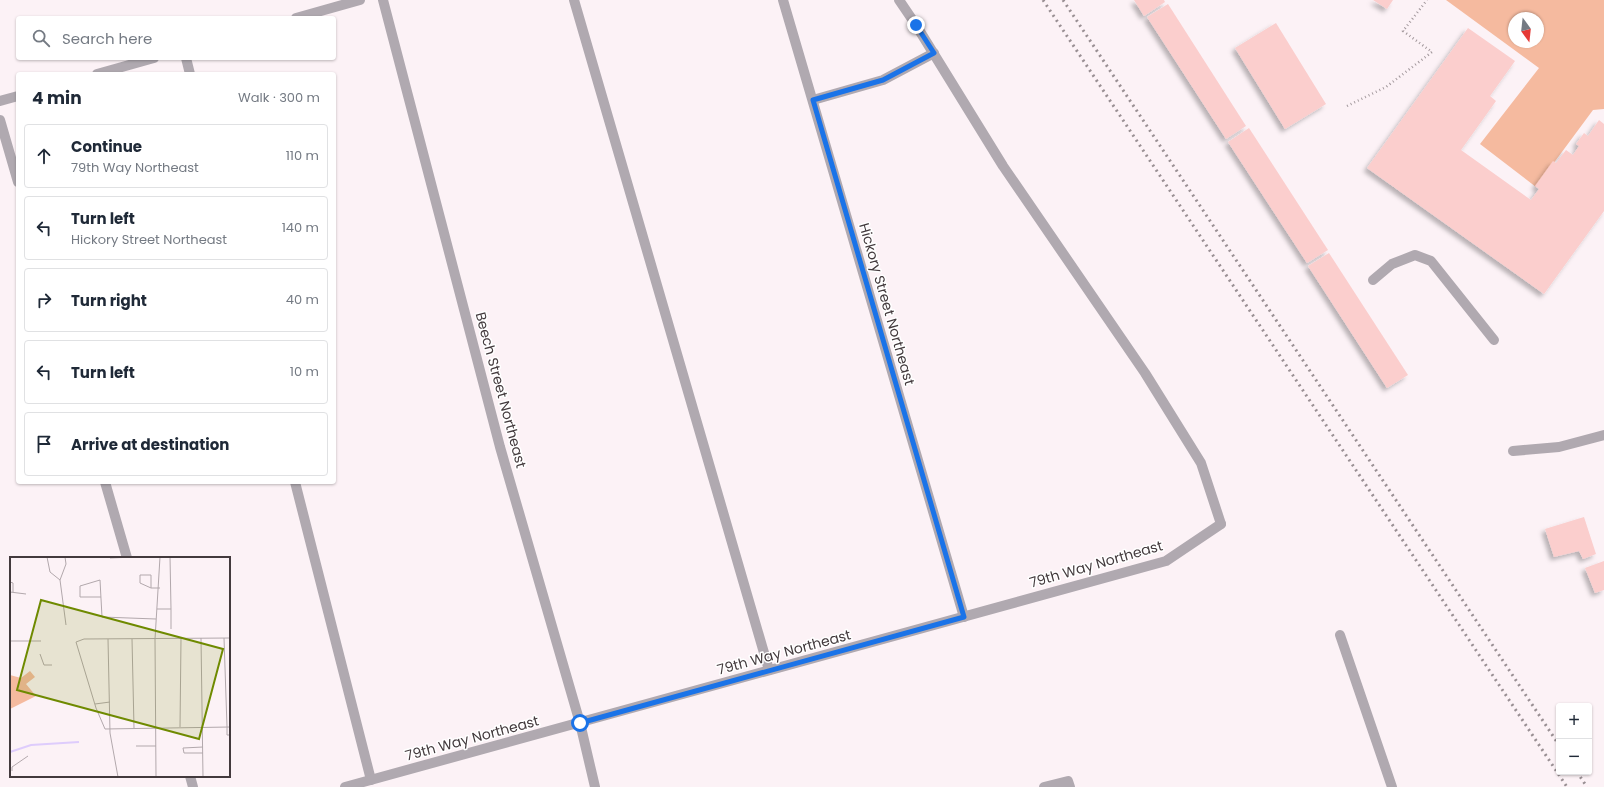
<!DOCTYPE html>
<meta charset="utf-8">
<style>
:root{--surface:#fff;--page:#f6f6f7;--text:#1f2937;--muted:#747a83;--line:#e0e1e3}
body{margin:0;font-family:Poppins,sans-serif;background:var(--page);color:var(--text)}
.controls{position:absolute;right:12px;bottom:12px;display:grid;overflow:hidden;border-radius:4px;box-shadow:0 1px 3px #0004}
.controls button{width:36px;height:36px;display:grid;place-items:center;padding:0;border:0;border-bottom:1px solid var(--line);background:var(--surface);color:var(--text);font:20px sans-serif}
.compass{position:absolute;left:1508px;top:12px;width:36px;height:36px;border-radius:50%;background:var(--surface);box-shadow:0 1px 3px #0004;rotate:165deg}
.stop{position:absolute;width:12px;height:12px;margin:-9px;border:3px solid #1a73e8;border-radius:50%;background:#fff}
.stop.end{background:#1a73e8;border-color:#fff;box-shadow:0 1px 4px #0008}
.list{margin:0;padding:0;list-style:none}
h2{display:flex;justify-content:space-between;align-items:center;height:52px;margin:0;padding:0 16px;font-size:17px}
h2 small{font-size:13px;font-weight:400;color:var(--muted)}
.list li{display:grid;grid-template-columns:26px 1fr auto;gap:12px;align-items:center;box-sizing:border-box;height:64px;margin:0 8px 8px;padding:0 8px;border:1px solid var(--line);border-radius:4px}
.list b{display:block;font-size:15px;white-space:nowrap}
.list p{margin:0;font-size:13px;white-space:nowrap;color:var(--muted)}
.list em{font-size:13px;font-style:normal;color:var(--muted)}
.icon{flex:none;width:22px;height:22px;fill:none;stroke:currentColor;stroke-width:2;stroke-linecap:round;stroke-linejoin:round}
.map{position:relative;flex:none;width:1604px;height:787px;overflow:hidden}
.search{position:absolute;background:var(--surface);box-shadow:0 1px 3px #0004;left:16px;top:16px;width:320px;height:44px;display:flex;align-items:center;gap:10px;box-sizing:border-box;padding:0 14px;border-radius:4px;color:var(--muted);font-size:15px}
.panel{position:absolute;background:var(--surface);box-shadow:0 1px 3px #0004;left:16px;top:72px;width:320px;height:412px;border-radius:4px}
.map>svg:first-child{display:block}
.green{fill:#f5ba9f;fill-rule:evenodd}
.building{fill:#fbcecd;filter:url(#shadow)}
.lines{fill:none;stroke-linecap:round;stroke-linejoin:round}
.path{stroke:#a2989c;stroke-width:2.5;stroke-dasharray:1 3;stroke-linecap:butt}
.lane{stroke:#b0a9b0;stroke-width:10}
.street{stroke:#b0a9b0;stroke-width:10}
.rail{stroke:#998f93;stroke-width:3;stroke-dasharray:2 4;stroke-linecap:butt}
.route{stroke:#1a73e8;stroke-width:5}
.labels{text-anchor:middle;stroke-width:3;stroke-linejoin:round;paint-order:stroke}
.street-label{font-size:14px;fill:#433a3d;stroke:#fff}
.inset-river{fill:none;stroke:#deccfc;stroke-width:2}
.inset-road{fill:none;stroke:#b2a8ac;stroke-width:1}
.view{fill:#6f8a00;fill-opacity:0.15;stroke:#6f8a00;stroke-width:2}
.inset-edge{fill:none;stroke:#433a3d;stroke-width:2}
</style>
<div class="map">
<svg width="1604" height="787" viewBox="0 0 1604 787">
<defs>
<filter id="shadow"><feDropShadow dx="-3.5" dy="3.5" stdDeviation="2" flood-color="#0004"/></filter>
</defs>
<rect width="100%" height="100%" fill="#fcf2f6"/>
<path class="green" d="M1446,0H1604V109L1593,110L1536,187L1480,144L1539,68ZM1514,18H1538V42H1514Z"/>
<g class="building">
<path d="M1134,0H1164L1165,2L1144,16Z"/>
<path d="M1373,0H1393L1387,9Z"/>
<path d="M1168,4L1246,126L1226,139L1147,17Z"/>
<path d="M1276,23L1326,104L1285,129L1235,48Z"/>
<path d="M1468,28L1515,61L1490,96L1496,101L1461,150L1531,200L1539,189L1535,186L1553,161L1556,163L1566,150L1573,155L1579,146L1576,144L1584,133L1588,136L1599,120L1604,124V211L1544,294L1367,168Z"/>
<path d="M1249,128L1328,250L1307,263L1228,142Z"/>
<path d="M1329,253L1408,375L1387,388L1308,266Z"/>
<path d="M1584,517L1596,554L1583,559L1579,551L1554,557L1545,529Z"/>
<path d="M1604,561V590L1595,593L1585,568Z"/>
</g>
<g class="lines">
<path class="path" d="M1347,106L1386,87L1432,52L1403,31L1427,0"/>
<g class="lane">
<path d="M574,0L769,670"/>
<path d="M899,0L916,25L1003,166L1145,373L1201,463L1221,524"/>
<path d="M186,58L190,74"/>
<path d="M813,100L883,80L934,53"/>
<path d="M1373,280L1392,264L1415,255L1431,261L1494,340"/>
<path d="M295,482L371,780"/>
<path d="M1340,635L1392,787"/>
<path d="M1044,787L1068,781L1070,787"/>
</g>
<g class="street">
<path d="M383,0L500,447L580,723L595,787"/>
<path d="M783,0L964,617"/>
<path d="M296,18L360,0"/>
<path d="M97,74L154,58"/>
<path d="M0,101L18,96"/>
<path d="M0,120L18,182"/>
<path d="M1513,451L1559,447L1604,435"/>
<path d="M105,482L127,558"/>
<path d="M190,776L193,787"/>
<path d="M345,787L1166,561L1221,524"/>
</g>
<g class="rail">
<path d="M1043,0L1567,787"/>
<path d="M1063,0L1559,745"/>
<path d="M1577,772L1587,787"/>
</g>
</g>
<g class="lines">
<path class="route" d="M580,723L964,617L813,100L883,80L934,53L916,25"/>
</g>
<g class="labels">
<g class="street-label">
<text transform="translate(887 304) rotate(74)" y="5">Hickory Street Northeast</text>
<text transform="translate(501 390) rotate(75)" y="5">Beech Street Northeast</text>
<text transform="translate(1096 564) rotate(-16)" y="5">79th Way Northeast</text>
<text transform="translate(784 652) rotate(-15)" y="5">79th Way Northeast</text>
<text transform="translate(472 738) rotate(-15)" y="5">79th Way Northeast</text>
</g>
</g>
<g transform="translate(10 557)">
<rect width="220" height="220" fill="#fcf2f6"/>
<path d="M20,114L25,120L16,127L26,139L0,152V118L11,121Z" fill="#f5ba9f"/>
<path class="inset-river" d="M0,195L21,188L69,185"/>
<path class="inset-road" d="M37,0L40,15L50,23M55,0L56,7L50,23L56,68M160,0L161,52M100,1L125,0M0,25L3,26V35M141,31L130,26V18H141V31H150M0,35L16,37M91,40H70V29L90,23L92,60L146,62M147,52H161V72M191,81L193,220M214,81L217,170V178H220M220,81L74,82L66,85L86,151L95,172L220,170M98,82L100,176L108,220M122,82L124,171M0,84H31M30,97L34,108H42M85,147L100,145M170,170L171,82M126,189H146M193,190L173,191L174,196H193M2,214V210L18,199M146,220L145,82L150,0"/>
<path class="view" d="M31,43L213,92L189,182L7,133Z"/>
<rect width="220" height="220" class="inset-edge"/>
</g>
</svg>
<div class="controls">
<button>+</button>
<button>−</button>
</div>
<svg class="compass" viewBox="-18 -18 36 36"><path d="M0-13l5 13h-10z" fill="#e53935"/><path d="M0 13l5-13h-10z" fill="#747a83"/></svg>
<div class="stop" style="left:580px;top:723px"></div>
<div class="stop end" style="left:916px;top:25px"></div>
<div class="search"><svg class="icon" aria-label="search" viewBox="0 0 24 24"><circle cx="10" cy="10" r="6"/><path d="M15 15l6 6"/></svg>Search here</div>
<section class="panel">
<h2>4 min<small>Walk · 300 m</small></h2>
<ul class="list">
<li><svg class="icon" aria-label="ahead" viewBox="0 0 24 24"><path d="M12 20V5M6 11l6-6 6 6"/></svg><div><b>Continue</b><p>79th Way Northeast</p></div><em>110 m</em></li>
<li><svg class="icon" aria-label="left" viewBox="0 0 24 24"><path d="M17 20v-9H6M10 6l-5 5 5 5"/></svg><div><b>Turn left</b><p>Hickory Street Northeast</p></div><em>140 m</em></li>
<li><svg class="icon" aria-label="right" viewBox="0 0 24 24"><path d="M7 20v-9h11M14 6l5 5-5 5"/></svg><div><b>Turn right</b></div><em>40 m</em></li>
<li><svg class="icon" aria-label="left" viewBox="0 0 24 24"><path d="M17 20v-9H6M10 6l-5 5 5 5"/></svg><div><b>Turn left</b></div><em>10 m</em></li>
<li><svg class="icon" aria-label="arrive" viewBox="0 0 24 24"><path d="M6 21V4h12l-3 4 3 4H6"/></svg><div><b>Arrive at destination</b></div></li>
</ul>
</section>
</div>
